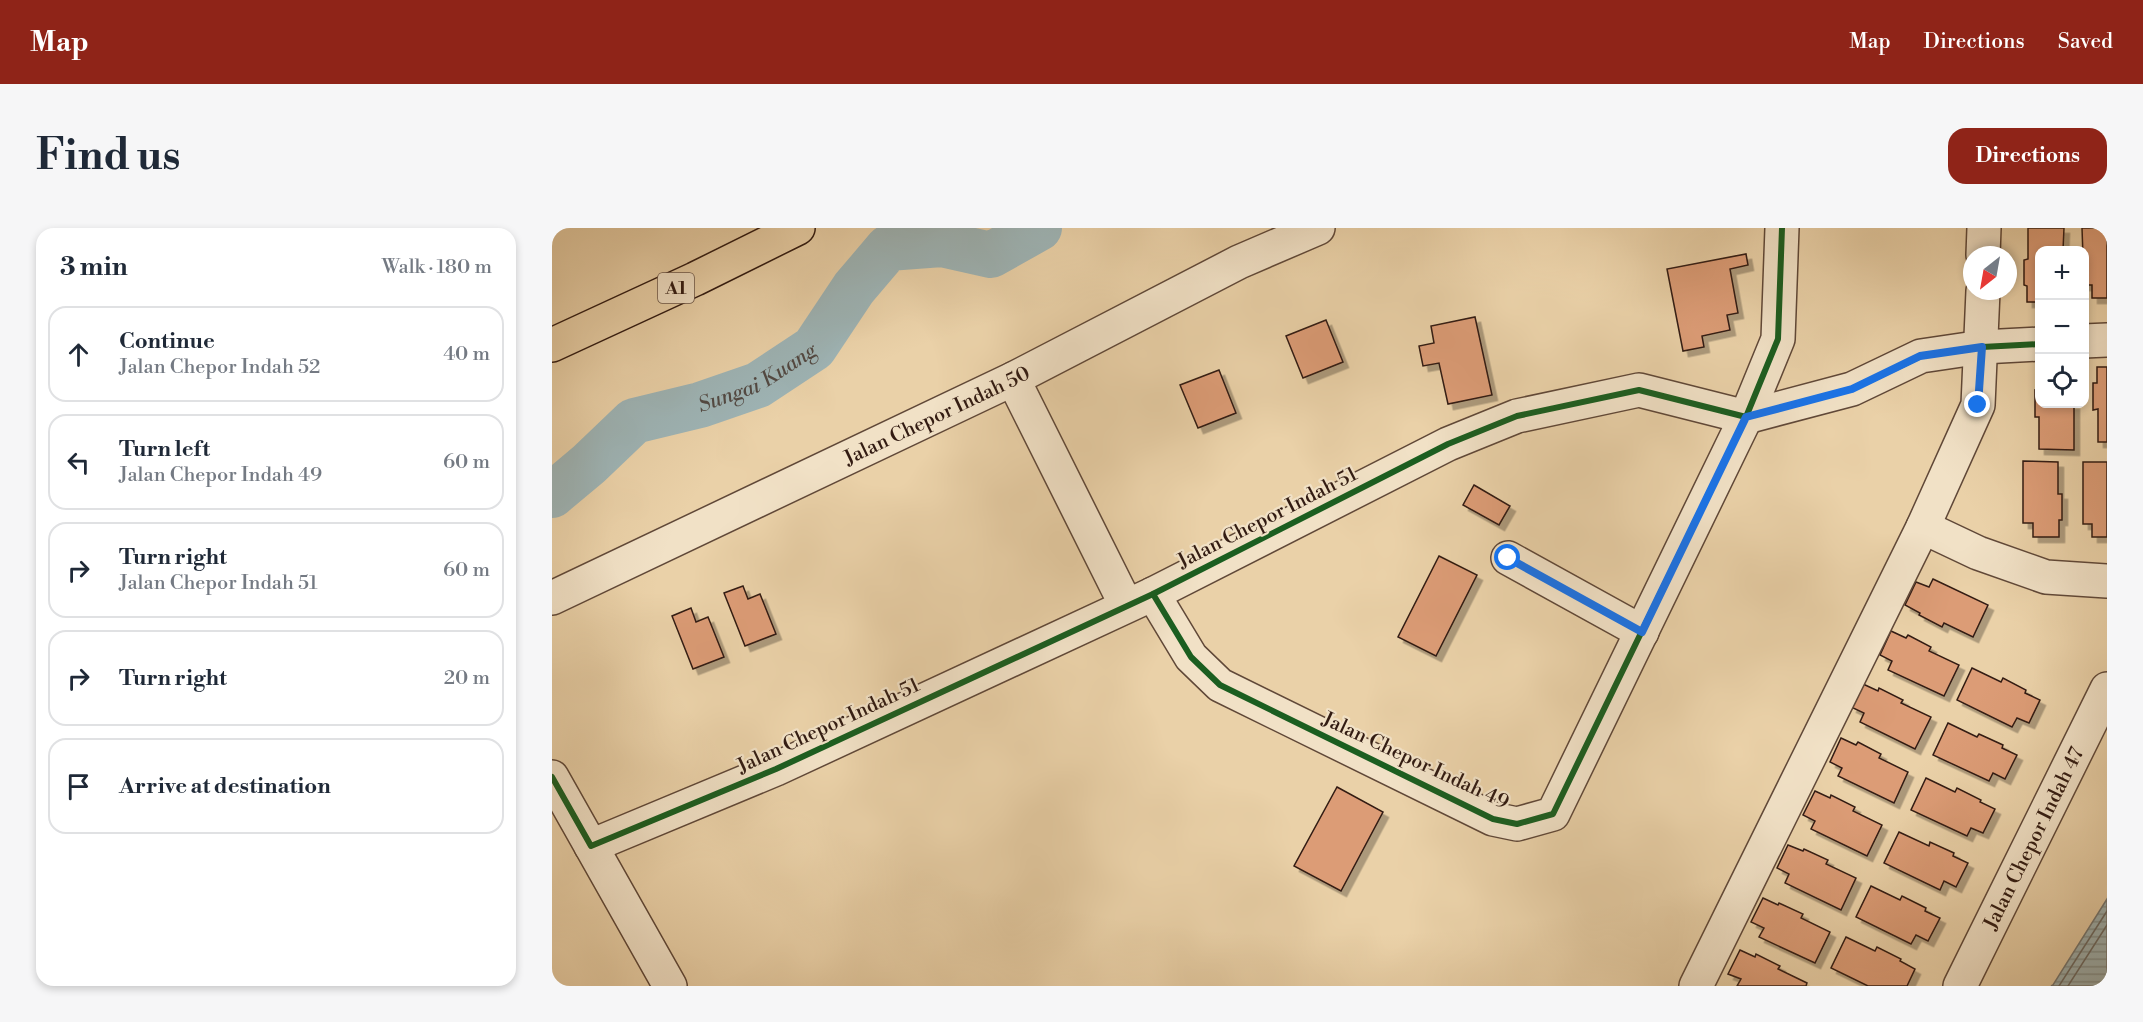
<!DOCTYPE html>
<meta charset="utf-8">
<style>
:root{--surface:#fff;--page:#f6f6f7;--text:#1f2937;--muted:#747a83;--line:#e0e1e3;--accent:#8f2418}
body{margin:0;font-family:"Libre Bodoni",serif;background:var(--page);color:var(--text)}
.controls{position:absolute;right:18px;top:18px;display:grid;overflow:hidden;border-radius:12px;box-shadow:0 3px 9px #0003}
.controls button{width:54px;height:54px;display:grid;place-items:center;padding:0;border:0;border-bottom:2px solid var(--line);background:var(--surface);color:var(--text);font:30px sans-serif}
.compass{position:absolute;left:1411px;top:18px;width:54px;height:54px;border-radius:50%;background:var(--surface);box-shadow:0 3px 9px #0003;rotate:211deg}
.stop{position:absolute;width:18px;height:18px;margin:-14px;border:4px solid #1a73e8;border-radius:50%;background:#fff}
.stop.end{background:#1a73e8;border-color:#fff;box-shadow:0 2px 6px #0008}
.list{margin:0;padding:0;list-style:none}
h2{display:flex;justify-content:space-between;align-items:center;height:78px;margin:0;padding:0 24px;font-size:26px}
h2 small{font-size:20px;font-weight:400;color:var(--muted)}
.list li{display:grid;grid-template-columns:39px 1fr auto;gap:18px;align-items:center;box-sizing:border-box;height:96px;margin:0 12px 12px;padding:0 12px;border:2px solid var(--line);border-radius:18px}
.list b{display:block;font-size:22px;white-space:nowrap}
.list p{margin:0;font-size:20px;white-space:nowrap;color:var(--muted)}
.list em{font-size:20px;font-style:normal;color:var(--muted)}
.icon{flex:none;width:33px;height:33px;fill:none;stroke:currentColor;stroke-width:2;stroke-linecap:round;stroke-linejoin:round}
.map{position:relative;flex:none;width:1555px;height:758px;overflow:hidden;border-radius:18px}
header{display:flex;align-items:center;gap:36px;box-sizing:border-box;height:84px;padding:0 30px;background:var(--accent);color:#fff}
header strong{font-size:28px}
nav{display:flex;gap:33px;margin-inline-start:auto;font-size:21px}
.intro{display:flex;align-items:center;justify-content:space-between;box-sizing:border-box;height:144px;padding:0 36px}
h1{margin:0;font-size:42px}
.button{padding:15px 27px;border-radius:18px;background:var(--accent);color:#fff;font-size:21px;font-weight:700}
main{display:flex;gap:36px;padding:0 36px}
aside{flex:1;background:var(--surface);border-radius:18px;box-shadow:0 3px 9px #0003}
.map>svg:first-child{display:block}
.water{fill:url(#water-rules);stroke:#737774;stroke-width:1.5}
.lines{fill:none;stroke-linecap:round;stroke-linejoin:round}
.shore{stroke:#686864;stroke-width:1.5}
.river{stroke:#9eb4b5;stroke-width:46}
.building{fill:#dc9c76;stroke:#321b12;stroke-width:1.5;filter:url(#shadow)}
.minor-casing{stroke:#604838;stroke-width:36}
.major-casing{stroke:#321b12;stroke-width:36}
.minor{stroke:#f1e1c6;stroke-width:33}
.major{stroke:#ead1a8;stroke-width:33}
.cycleway-casing{stroke:#f1e1c6;stroke-width:10}
.cycleway{stroke:#1b5e20;stroke-width:6}
.route{stroke:#1a73e8;stroke-width:8}
.labels{text-anchor:middle;stroke-width:4.5;stroke-linejoin:round;paint-order:stroke}
.shield{fill:#f1e1c6;stroke:#6b5648;stroke-width:1.5}
.shield-label{font-size:18px;font-weight:bold;fill:#321b12}
.street-label{font-size:20px;fill:#321b12;stroke:#f1e1c6}
.water-label{font-size:21px;font-style:italic;fill:#524943;stroke:#f1e1c6}
</style>
<header>
<strong>Map</strong>
<nav><a>Map</a><a>Directions</a><a>Saved</a></nav>
</header>
<div class="intro"><h1>Find us</h1><a class="button">Directions</a></div>
<main>
<aside>
<h2>3 min<small>Walk · 180 m</small></h2>
<ul class="list">
<li><svg class="icon" aria-label="ahead" viewBox="0 0 24 24"><path d="M12 20V5M6 11l6-6 6 6"/></svg><div><b>Continue</b><p>Jalan Chepor Indah 52</p></div><em>40 m</em></li>
<li><svg class="icon" aria-label="left" viewBox="0 0 24 24"><path d="M17 20v-9H6M10 6l-5 5 5 5"/></svg><div><b>Turn left</b><p>Jalan Chepor Indah 49</p></div><em>60 m</em></li>
<li><svg class="icon" aria-label="right" viewBox="0 0 24 24"><path d="M7 20v-9h11M14 6l5 5-5 5"/></svg><div><b>Turn right</b><p>Jalan Chepor Indah 51</p></div><em>60 m</em></li>
<li><svg class="icon" aria-label="right" viewBox="0 0 24 24"><path d="M7 20v-9h11M14 6l5 5-5 5"/></svg><div><b>Turn right</b></div><em>20 m</em></li>
<li><svg class="icon" aria-label="arrive" viewBox="0 0 24 24"><path d="M6 21V4h12l-3 4 3 4H6"/></svg><div><b>Arrive at destination</b></div></li>
</ul>
</aside>
<div class="map">
<svg width="1555" height="758" viewBox="0 0 1555 758">
<defs>
<pattern id="water-rules" width="6" height="5" patternUnits="userSpaceOnUse" patternTransform="scale(1.5)"><rect width="6" height="5" fill="#9eb4b5"/><path d="M0 2.5h6" fill="none" stroke="#819292"/></pattern>
<filter id="shadow"><feDropShadow dx="5.5" dy="5.5" stdDeviation="0" flood-color="#0004"/></filter>
</defs>
<rect width="100%" height="100%" fill="#ead1a8"/>
<filter id="stains"><feTurbulence type="fractalNoise" baseFrequency=".00333" numOctaves="4"/><feColorMatrix values="0 0 0 0 .2 0 0 0 0 .09 0 0 0 0 .02 0 0 0 .5 -.17"/></filter>
<radialGradient id="worn" r=".72"><stop offset=".6" stop-color="#630" stop-opacity="0"/><stop offset="1" stop-color="#630" stop-opacity=".3"/></radialGradient>
<path class="water" d="M1555,671V758H1499L1501,757Z"/>
<g class="lines">
<g class="shore">
<path d="M1507,758L1555,683"/>
<path d="M1516,758L1555,697"/>
</g>
<path class="river" id="s1" d="M0,267L37,236L82,193L148,177L206,157L262,120L302,60L336,20L390,16L439,27L487,0"/>
</g>
<g class="building">
<path d="M1476,0H1512L1511,22H1488V74H1475V58L1472,57V32L1476,31Z"/>
<path d="M1530,0H1555V70H1540V57H1532Z"/>
<path d="M1194,26L1196,37L1178,41L1186,85L1175,87L1178,102L1150,108L1152,119L1131,123L1115,41Z"/>
<path d="M923,89L940,167L896,176L887,135L871,138L867,118L882,115L879,98Z"/>
<path d="M774,92L791,134L751,150L734,108Z"/>
<path d="M1545,139H1555V214H1546V181L1541,182V155H1545Z"/>
<path d="M667,142L684,185L646,200L628,157Z"/>
<path d="M1486,146L1488,176H1522V222L1487,221V189H1483V162L1486,163Z"/>
<path d="M1471,233L1506,234V266H1510V292H1507V309H1481V295H1471Z"/>
<path d="M1531,234H1555V309H1540V296H1531Z"/>
<path d="M922,257L958,278L947,297L911,277Z"/>
<path d="M887,328L925,347L884,428L846,409Z"/>
<path d="M1381,351L1436,377L1421,409L1392,395L1390,399L1367,387L1368,385L1353,377L1364,354L1377,359Z"/>
<path d="M191,358L196,371L208,366L224,406L193,418L172,365Z"/>
<path d="M139,380L144,394L156,389L172,429L141,441L120,388Z"/>
<path d="M1339,403L1354,410L1356,407L1379,419L1377,423L1407,437L1392,468L1336,442L1340,433L1328,427Z"/>
<path d="M1420,440L1449,454L1451,450L1474,462L1473,465L1488,472L1477,495L1465,490L1460,499L1405,472Z"/>
<path d="M1311,456L1326,463L1327,460L1351,472L1349,475L1379,489L1363,521L1308,494L1312,485L1299,479Z"/>
<path d="M1396,495L1425,509L1427,506L1451,517L1450,520L1465,527L1453,551L1441,545L1437,553L1381,527Z"/>
<path d="M1289,510L1304,517L1306,514L1329,526L1327,530L1356,544L1342,575L1286,548L1290,540L1278,534Z"/>
<path d="M1374,550L1403,564L1405,560L1429,572L1428,574L1443,581L1431,605L1419,600L1415,608L1359,582Z"/>
<path d="M785,559L831,584L789,663L742,638Z"/>
<path d="M1263,563L1278,570L1279,567L1303,579L1301,583L1330,597L1315,628L1259,601L1263,593L1251,587Z"/>
<path d="M1347,604L1377,618L1378,614L1402,625L1401,628L1416,635L1404,659L1392,653L1388,662L1332,635Z"/>
<path d="M1236,617L1251,623L1252,621L1276,632L1274,636L1304,650L1289,682L1233,655L1237,646L1225,640Z"/>
<path d="M1319,658L1348,672L1350,668L1374,680L1373,683L1388,690L1376,713L1364,707L1359,716L1304,689Z"/>
<path d="M1211,670L1226,677L1227,675L1251,686L1249,690L1278,704L1263,735L1207,709L1212,700L1199,694Z"/>
<path d="M1294,709L1323,723L1325,719L1349,731L1348,733L1363,741L1355,758H1316L1279,740Z"/>
<path d="M1188,722L1203,729L1204,726L1228,738L1226,741L1255,755L1254,758H1185L1189,751L1176,746Z"/>
</g>
<g class="lines">
<defs>
<g id="minor">
<path d="M1431,27L1432,0"/>
<path d="M1532,113L1555,112"/>
<path d="M461,151L574,377"/>
<path d="M1371,299L1426,325L1494,349L1555,353"/>
<path d="M956,330L1090,404"/>
<path d="M601,366L639,429L668,457L941,591L965,596L1001,586L1194,189L1226,111L1230,0"/>
<path id="s2" d="M0,370L461,151L687,34L766,0"/>
<path d="M0,549L118,758"/>
<path d="M39,618L224,541L601,366L896,216L965,188L1087,162L1194,189L1300,161L1369,128L1430,119L1488,116"/>
<path d="M1144,758L1371,299L1426,177L1431,63"/>
<path id="s3" d="M1408,758L1555,461"/>
</g>
<path id="major" d="M0,117L143,51L246,0"/>
</defs>
<use href="#minor" class="minor-casing"/>
<use href="#major" class="major-casing"/>
<use href="#minor" class="minor"/>
<use href="#major" class="major"/>
<defs>
<g id="cycleway">
<path d="M601,366L639,429L668,457L941,591L965,596L1001,586L1194,189L1226,111L1230,0"/>
<path d="M0,549L39,618L224,541L601,366L896,216L965,188L1087,162L1194,189L1300,161L1369,128L1430,119L1488,116"/>
</g>
</defs>
<use href="#cycleway" class="cycleway-casing"/>
<use href="#cycleway" class="cycleway"/>
</g>
<g class="lines">
<path class="route" d="M956,330L1090,404L1194,189L1300,161L1368,128L1430,119L1426,177"/>
</g>
<g class="labels">
<rect class="shield" x="106" y="45" width="36" height="30" rx="4.5"/>
<g class="shield-label">
<text x="124" y="66">A1</text>
</g>
<g class="street-label">
<text dy="7" stroke="none"><textPath href="#s2" startOffset="426">Jalan Chepor Indah 50</textPath></text>
<text transform="translate(715 289) rotate(-27)" y="7">Jalan Chepor Indah 51</text>
<text transform="translate(276 497) rotate(-25)" y="7">Jalan Chepor Indah 51</text>
<text transform="translate(864 532) rotate(25)" y="7">Jalan Chepor Indah 49</text>
<text dy="7" stroke="none"><textPath href="#s3" startOffset="165">Jalan Chepor Indah 47</textPath></text>
</g>
<g class="water-label">
<text dy="7" stroke="none"><textPath href="#s1" startOffset="242">Sungai Kuang</textPath></text>
</g>
</g>
<rect width="100%" height="100%" filter="url(#stains)"/>
<rect width="100%" height="100%" fill="url(#worn)"/>
</svg>
<div class="controls">
<button>+</button>
<button>−</button>
<button><svg class="icon" aria-label="locate" viewBox="0 0 24 24"><circle cx="12" cy="12" r="6"/><path d="M12 2v4M12 18v4M2 12h4M18 12h4"/></svg></button>
</div>
<svg class="compass" viewBox="-18 -18 36 36"><path d="M0-13l5 13h-10z" fill="#e53935"/><path d="M0 13l5-13h-10z" fill="#747a83"/></svg>
<div class="stop" style="left:956px;top:330px"></div>
<div class="stop end" style="left:1426px;top:177px"></div>
</div>
</main>
